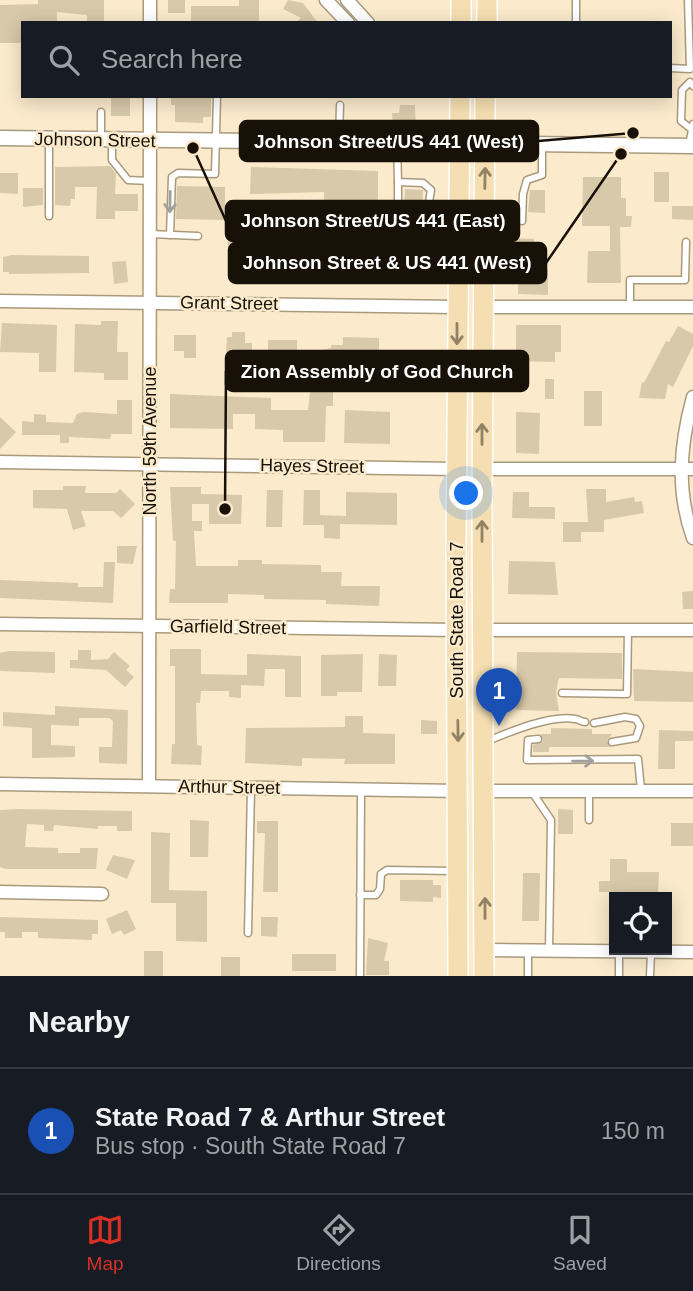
<!DOCTYPE html>
<meta charset="utf-8">
<style>
:root{--surface:#171b24;--page:#20242c;--text:#f1f3f6;--muted:#9ea1a6;--line:#363941;--accent:#d93025}
body{margin:0;font-family:Helvetica,sans-serif;background:var(--page);color:var(--text)}
.controls{position:absolute;right:21px;bottom:21px;display:grid;overflow:hidden;border-radius:0px;box-shadow:0 4px 18px #0003}
.controls button{width:63px;height:63px;display:grid;place-items:center;padding:0;border:0;border-bottom:2px solid var(--line);background:var(--surface);color:var(--text);font:35px sans-serif}
.you{position:absolute;left:467px;top:494px;width:24px;height:24px;margin:-18px;border:5px solid #fff;border-radius:50%;background:#1a73e8;box-shadow:0 0 0 10px #1a73e833}
.badge{display:grid;place-items:center;width:46px;height:46px;border-radius:50%;background:var(--accent);color:#fff;font-size:23px;font-weight:700}
.pin{position:absolute;translate:-50% -58px;filter:drop-shadow(0 2px 4px #0008)}
.pin::after{content:'';position:absolute;top:37px;width:24px;height:21px;background:inherit;clip-path:polygon(0 0,100% 0,50% 100%)}
.list{margin:0;padding:0;list-style:none}
h2{display:flex;justify-content:space-between;align-items:center;height:91px;margin:0;padding:0 28px;font-size:30px}
h2 small{font-size:23px;font-weight:400;color:var(--muted)}
.list li{display:grid;grid-template-columns:46px 1fr auto;gap:21px;align-items:center;box-sizing:border-box;height:126px;padding:0 28px;border-top:2px solid var(--line)}
.list b{display:block;font-size:26px;white-space:nowrap}
.list p{margin:0;font-size:23px;white-space:nowrap;color:var(--muted)}
.list em{font-size:23px;font-style:normal;color:var(--muted)}
.icon{flex:none;width:38px;height:38px;fill:none;stroke:currentColor;stroke-width:2;stroke-linecap:round;stroke-linejoin:round}
.map{position:relative;flex:none;width:693px;height:976px;overflow:hidden}
.search{position:absolute;background:var(--surface);box-shadow:0 4px 18px #0003;left:21px;right:21px;top:21px;height:77px;display:flex;align-items:center;gap:18px;box-sizing:border-box;padding:0 24px;border-radius:0px;color:var(--muted);font-size:26px}
.sheet{height:217px;background:var(--surface)}
nav{display:flex;justify-content:space-around;align-items:center;box-sizing:border-box;height:98px;border-top:2px solid var(--line);background:var(--surface);font-size:19px;color:var(--muted)}
nav a{display:grid;justify-items:center;gap:4px}
nav .on{color:var(--accent)}
.map>svg:first-child{display:block}
.building{fill:#d8c9aa}
.lines{fill:none;stroke-linecap:round;stroke-linejoin:round}
.service-casing{stroke:#a99a7d;stroke-width:9}
.minor-casing{stroke:#a99a7d;stroke-width:15}
.tertiary-casing{stroke:#a99a7d;stroke-width:17}
.primary-casing{stroke:#fff;stroke-width:22}
.service{stroke:#fff;stroke-width:6}
.minor{stroke:#fff;stroke-width:12}
.tertiary{stroke:#fff;stroke-width:14}
.primary{stroke:#f5dfb2;stroke-width:19}
.oneway{stroke:#918265}
.oneway2{stroke:#a2a09c}
.labels{text-anchor:middle;stroke-width:5;stroke-linejoin:round;paint-order:stroke}
.street-label{font-size:18px;fill:#171107;stroke:#fbebcc}
.leader{fill:none;stroke:#171107;stroke-width:2.5}
.callout-dot{fill:#171107;stroke:#fbebcc;stroke-width:2.5}
.callout{fill:#171107;stroke:#171107;stroke-width:2.5}
.callout-label{font-size:19px;text-anchor:middle;font-weight:bold;fill:#fff}
</style>
<div class="map">
<svg width="693" height="976" viewBox="0 0 693 976">
<rect width="100%" height="100%" fill="#fbebcc"/>
<g class="building">
<path d="M38,0H104V23H87V15L57,12V23H23V43H0V5L38,4Z"/>
<rect x="168" y="0" width="17" height="13"/>
<path d="M239,0H259V23H191V6H239Z"/>
<path d="M288,0L303,3L318,23H295L301,18L283,9Z"/>
<rect x="111" y="96" width="19" height="20"/>
<path d="M171,96H211V117H203V123L175,122V105H171Z"/>
<path d="M400,105H415L416,129L393,128L392,113H399Z"/>
<path d="M110,166L116,174L115,194H138V211H115V219H96L97,187H75V199H71L70,206L55,205V167Z"/>
<path d="M251,167L378,171V208L329,207V202H324V192L250,194Z"/>
<rect x="654" y="172" width="15" height="30"/>
<path d="M0,173H18V194L0,193Z"/>
<path d="M583,177H621V198H626V216H632L631,227H620L621,283H587L588,251H610V226H582Z"/>
<path d="M177,186L225,187V220L176,219Z"/>
<path d="M23,188H43V205L23,207Z"/>
<path d="M405,189L423,190L421,254H402Z"/>
<path d="M530,190H545V213L528,212Z"/>
<path d="M672,206H693V220L672,219Z"/>
<path d="M281,232V246H302V240H310V247H335V255H351V247L398,248V273L393,272V281H351V273L334,272V281L291,280V272L288,271H228V233Z"/>
<path d="M510,238L534,239V263H542V269H548V295L518,294L519,262H509Z"/>
<path d="M12,255L89,256V273L9,274V272H3V257Z"/>
<path d="M126,261L128,282L114,284L112,262Z"/>
<path d="M101,321H118L117,352H128V380H104V373L74,372L75,324L101,325Z"/>
<path d="M2,323L57,325L56,372H39V353L0,352Z"/>
<path d="M516,325H561V352H555V362L516,361Z"/>
<path d="M678,326L693,334V346L673,387L668,384L665,399L639,398L642,382L644,383L666,341L669,342Z"/>
<path d="M232,332H245V343H252V356L226,354L227,337H232Z"/>
<path d="M174,335H196V358H184V351H174Z"/>
<path d="M343,337L379,338V374L314,373V352L331,348V345H343Z"/>
<path d="M268,340H297V360L268,357Z"/>
<rect x="545" y="379" width="9" height="20"/>
<path d="M310,391H333V406H326L325,442H283V430L255,429V414H233V429L170,428V394L271,398V410H308Z"/>
<rect x="584" y="391" width="18" height="35"/>
<path d="M117,400H132V434H111L110,439L69,437V443H60V435H22V421L34,422V414L46,415V422L73,423L77,414L83,412L117,414Z"/>
<path d="M345,410L390,412V444L344,443Z"/>
<path d="M516,412L540,413L539,454L516,453Z"/>
<path d="M0,417L16,432L0,449Z"/>
<path d="M63,486H86L85,493H116L120,489L135,504L121,518L113,511H81L86,526L73,530L67,509L33,508V490H63Z"/>
<path d="M170,487H201V494L242,495L241,524H209V504H192V521H202V531H194L196,566H238V560H262V564L321,565V572H342L341,586H380L379,606L326,604V600L264,599V595L228,594V603H169L170,589H175L176,541H173Z"/>
<path d="M586,489H606V502L634,497L635,502L642,501L644,513L604,520V532H581V542H563V522H588Z"/>
<path d="M267,490H283L282,527H266Z"/>
<path d="M304,490H320V515L346,516V492L397,493V525L340,524V539L324,538V525H303Z"/>
<path d="M513,492H529V507H555V519L512,518Z"/>
<path d="M117,546H137L133,564L117,563Z"/>
<path d="M509,561L555,562L558,595L508,594Z"/>
<path d="M104,562H115L113,603L0,598V580L78,583V587H103Z"/>
<path d="M693,591V609H683L682,592Z"/>
<path d="M170,649H201V674L247,675V654L301,656V697H285V669H265L264,686L241,685V698L229,697V691H201L200,703H196L197,745L202,746L201,765L171,764L172,744H175V666H170Z"/>
<path d="M78,650H91V660L108,659L114,652L130,666L126,670L134,677L125,687L106,670L70,668V660H78Z"/>
<path d="M8,651L55,652V673L0,671V653Z"/>
<path d="M517,652L622,653V679L559,678L556,692L559,711L516,710Z"/>
<path d="M363,654L362,692H337V696H321V655Z"/>
<path d="M379,654L397,655L396,686H378Z"/>
<path d="M633,669L693,672V702L634,701Z"/>
<path d="M55,706L128,710L127,764L99,763V747H112L113,721L109,718H79V726L51,725V745L75,746V757L32,758V728L3,726V712L55,715Z"/>
<path d="M345,716H363V733L395,734V764H344L345,759L302,758V766L245,763L246,728L345,727Z"/>
<path d="M421,720L437,721V734H421Z"/>
<path d="M551,728L592,729V734H612L607,741L610,747H549V752H533V745L543,741L540,734H551Z"/>
<path d="M659,730L693,731V741H675V769H658Z"/>
<path d="M19,809L132,811V831H117V826H98V829L54,825L53,831H44V825L27,824L25,847L58,848V853H80V848H98L96,869H6L0,867V810Z"/>
<path d="M558,809L573,810V834H558Z"/>
<path d="M190,820L209,821L208,857H190Z"/>
<path d="M257,821H278V892H263L265,833H257Z"/>
<rect x="671" y="823" width="22" height="23"/>
<path d="M151,832L170,833L169,890L207,891V942L176,941V903H151Z"/>
<path d="M113,855L135,860L127,879L106,870Z"/>
<path d="M610,859H627V872H659L658,894L650,893V897H618V892H599V881H610Z"/>
<path d="M523,873H540L539,921H522Z"/>
<path d="M400,880H433V885H441V898L433,897V902L400,901Z"/>
<path d="M127,910L136,929L124,935L121,930L112,934L106,919Z"/>
<path d="M0,917L98,920V934H92V940L38,938V932H22V938H5V932H0Z"/>
<path d="M261,917H278L277,937L261,936Z"/>
<path d="M368,938L388,943L384,961H389V975H366Z"/>
<rect x="144" y="951" width="19" height="25"/>
<rect x="292" y="954" width="44" height="17"/>
<rect x="221" y="957" width="19" height="19"/>
</g>
<g class="lines">
<defs>
<g id="service">
<path d="M576,23V0"/>
<path d="M670,68L690,69L688,0"/>
<path d="M690,128L681,121L682,90L690,82L693,86"/>
<path d="M101,138V112"/>
<path d="M112,140V160L128,180L150,181"/>
<path d="M339,141L340,105"/>
<path d="M397,143L398,182L423,183L431,190L425,227"/>
<path d="M689,146L693,124"/>
<path d="M398,212V182"/>
<path d="M49,216V139"/>
<path d="M522,221L523,194L527,180L542,175V145"/>
<path d="M149,234L198,236"/>
<path d="M170,235L172,177L178,173L215,174L217,96"/>
<path d="M630,307V280H685L686,242"/>
<path d="M562,693L627,694L628,630"/>
<path d="M594,723L625,717L636,719L640,726L636,738L612,742"/>
<path d="M538,739L528,740L527,760L638,759L641,790"/>
<path d="M485,742C507,733 551,714 575,719C579,719 581,722 585,722"/>
<path d="M532,792L551,820L549,951"/>
<path d="M589,820V792"/>
<path d="M360,895H376L380,889L381,874L387,870L454,871"/>
<path d="M248,933L251,788"/>
<path d="M528,951V976"/>
<path d="M619,952V976"/>
<path d="M360,976L361,790"/>
<path d="M650,976L651,952"/>
</g>
<g id="minor">
<path d="M150,0V23"/>
<path d="M326,0L348,23"/>
<path d="M347,0L368,23"/>
<path d="M0,301L457,307"/>
<path d="M483,307H693"/>
<path d="M693,397C680,445 676,490 693,538"/>
<path d="M0,462L457,469"/>
<path d="M482,469H693"/>
<path d="M0,624L457,630"/>
<path d="M482,630H693"/>
<path d="M0,784L459,791"/>
<path d="M149,785L150,96"/>
<path d="M484,791H693"/>
<path d="M0,892L102,894"/>
<path d="M484,950L693,952"/>
</g>
<path id="tertiary" d="M0,138L693,146"/>
<g id="primary">
<path d="M461,23V0"/>
<path d="M487,23V0"/>
<path d="M458,976L456,545L460,96"/>
<path d="M484,976L482,499L485,96"/>
</g>
</defs>
<use href="#service" class="service-casing"/>
<use href="#minor" class="minor-casing"/>
<use href="#tertiary" class="tertiary-casing"/>
<use href="#primary" class="primary-casing"/>
<use href="#service" class="service"/>
<use href="#minor" class="minor"/>
<use href="#tertiary" class="tertiary"/>
<use href="#primary" class="primary"/>
</g>
<defs><path id="oneway-shaft" d="M-6 0H5M1.5-3L5.5 0L1.5 3" fill="none" stroke-width="1.6" stroke-linecap="round" stroke-linejoin="round" transform="scale(1.75)"/></defs>
<g class="oneway">
<use href="#oneway-shaft" transform="translate(485 178) rotate(-89)"/>
<use href="#oneway-shaft" transform="translate(457 334) rotate(90)"/>
<use href="#oneway-shaft" transform="translate(482 434) rotate(-90)"/>
<use href="#oneway-shaft" transform="translate(482 531) rotate(-90)"/>
<use href="#oneway-shaft" transform="translate(458 731) rotate(89)"/>
<use href="#oneway-shaft" transform="translate(485 908) rotate(-90)"/>
</g>
<g class="oneway2">
<use href="#oneway-shaft" transform="translate(170 202) rotate(91)"/>
<use href="#oneway-shaft" transform="translate(583 761) rotate(-1)"/>
</g>
<g class="labels">
<g class="street-label">
<text transform="translate(95 140) rotate(1)" y="6">Johnson Street</text>
<text transform="translate(229 303) rotate(1)" y="6">Grant Street</text>
<text transform="translate(150 441) rotate(-90)" y="6">North 59th Avenue</text>
<text transform="translate(312 466) rotate(1)" y="6">Hayes Street</text>
<text transform="translate(457 620) rotate(-90)" y="6">South State Road 7</text>
<text transform="translate(228 627) rotate(1)" y="6">Garfield Street</text>
<text transform="translate(229 787) rotate(1)" y="6">Arthur Street</text>
</g>
</g>
<path class="leader" d="M633 133L538 141M193 148L226 221M621 154L546 263M225 509L226 371"/>
<g class="callout-dot">
<circle cx="633" cy="133" r="7"/>
<circle cx="193" cy="148" r="7"/>
<circle cx="621" cy="154" r="7"/>
<circle cx="225" cy="509" r="7"/>
</g>
<g class="callout">
<rect x="240" y="121" width="298" height="40" rx="7"/>
<rect x="226" y="201" width="293" height="40" rx="7"/>
<rect x="229" y="243" width="317" height="40" rx="7"/>
<rect x="226" y="351" width="302" height="40" rx="7"/>
</g>
<g class="callout-label">
<text x="389" y="148">Johnson Street/US 441 (West)</text>
<text x="373" y="227">Johnson Street/US 441 (East)</text>
<text x="387" y="269">Johnson Street &amp; US 441 (West)</text>
<text x="377" y="378">Zion Assembly of God Church</text>
</g>
</svg>
<div class="controls">
<button><svg class="icon" aria-label="locate" viewBox="0 0 24 24"><circle cx="12" cy="12" r="6"/><path d="M12 2v4M12 18v4M2 12h4M18 12h4"/></svg></button>
</div>
<div class="you"></div>
<div class="pin badge" style="left:499px;top:726px;background:#1a4fb4">1</div>
<div class="search"><svg class="icon" aria-label="search" viewBox="0 0 24 24"><circle cx="10" cy="10" r="6"/><path d="M15 15l6 6"/></svg>Search here</div>
</div>
<section class="sheet">
<h2>Nearby<small></small></h2>
<ul class="list">
<li><span class="badge" style="background:#1a4fb4">1</span><div><b>State Road 7 &amp; Arthur Street</b><p>Bus stop · South State Road 7</p></div><em>150 m</em></li>
</ul>
</section>
<nav>
<a class="on"><svg class="icon" aria-label="map" viewBox="0 0 24 24"><path d="M3 6l6-2 6 2 6-2v14l-6 2-6-2-6 2zM9 4v14M15 6v14"/></svg>Map</a>
<a><svg class="icon" aria-label="directions" viewBox="0 0 24 24"><path d="M12 3l9 9-9 9-9-9zM9 14v-3h6M13 9l2 2-2 2"/></svg>Directions</a>
<a><svg class="icon" aria-label="saved" viewBox="0 0 24 24"><path d="M7 4h10v16l-5-4-5 4z"/></svg>Saved</a>
</nav>
